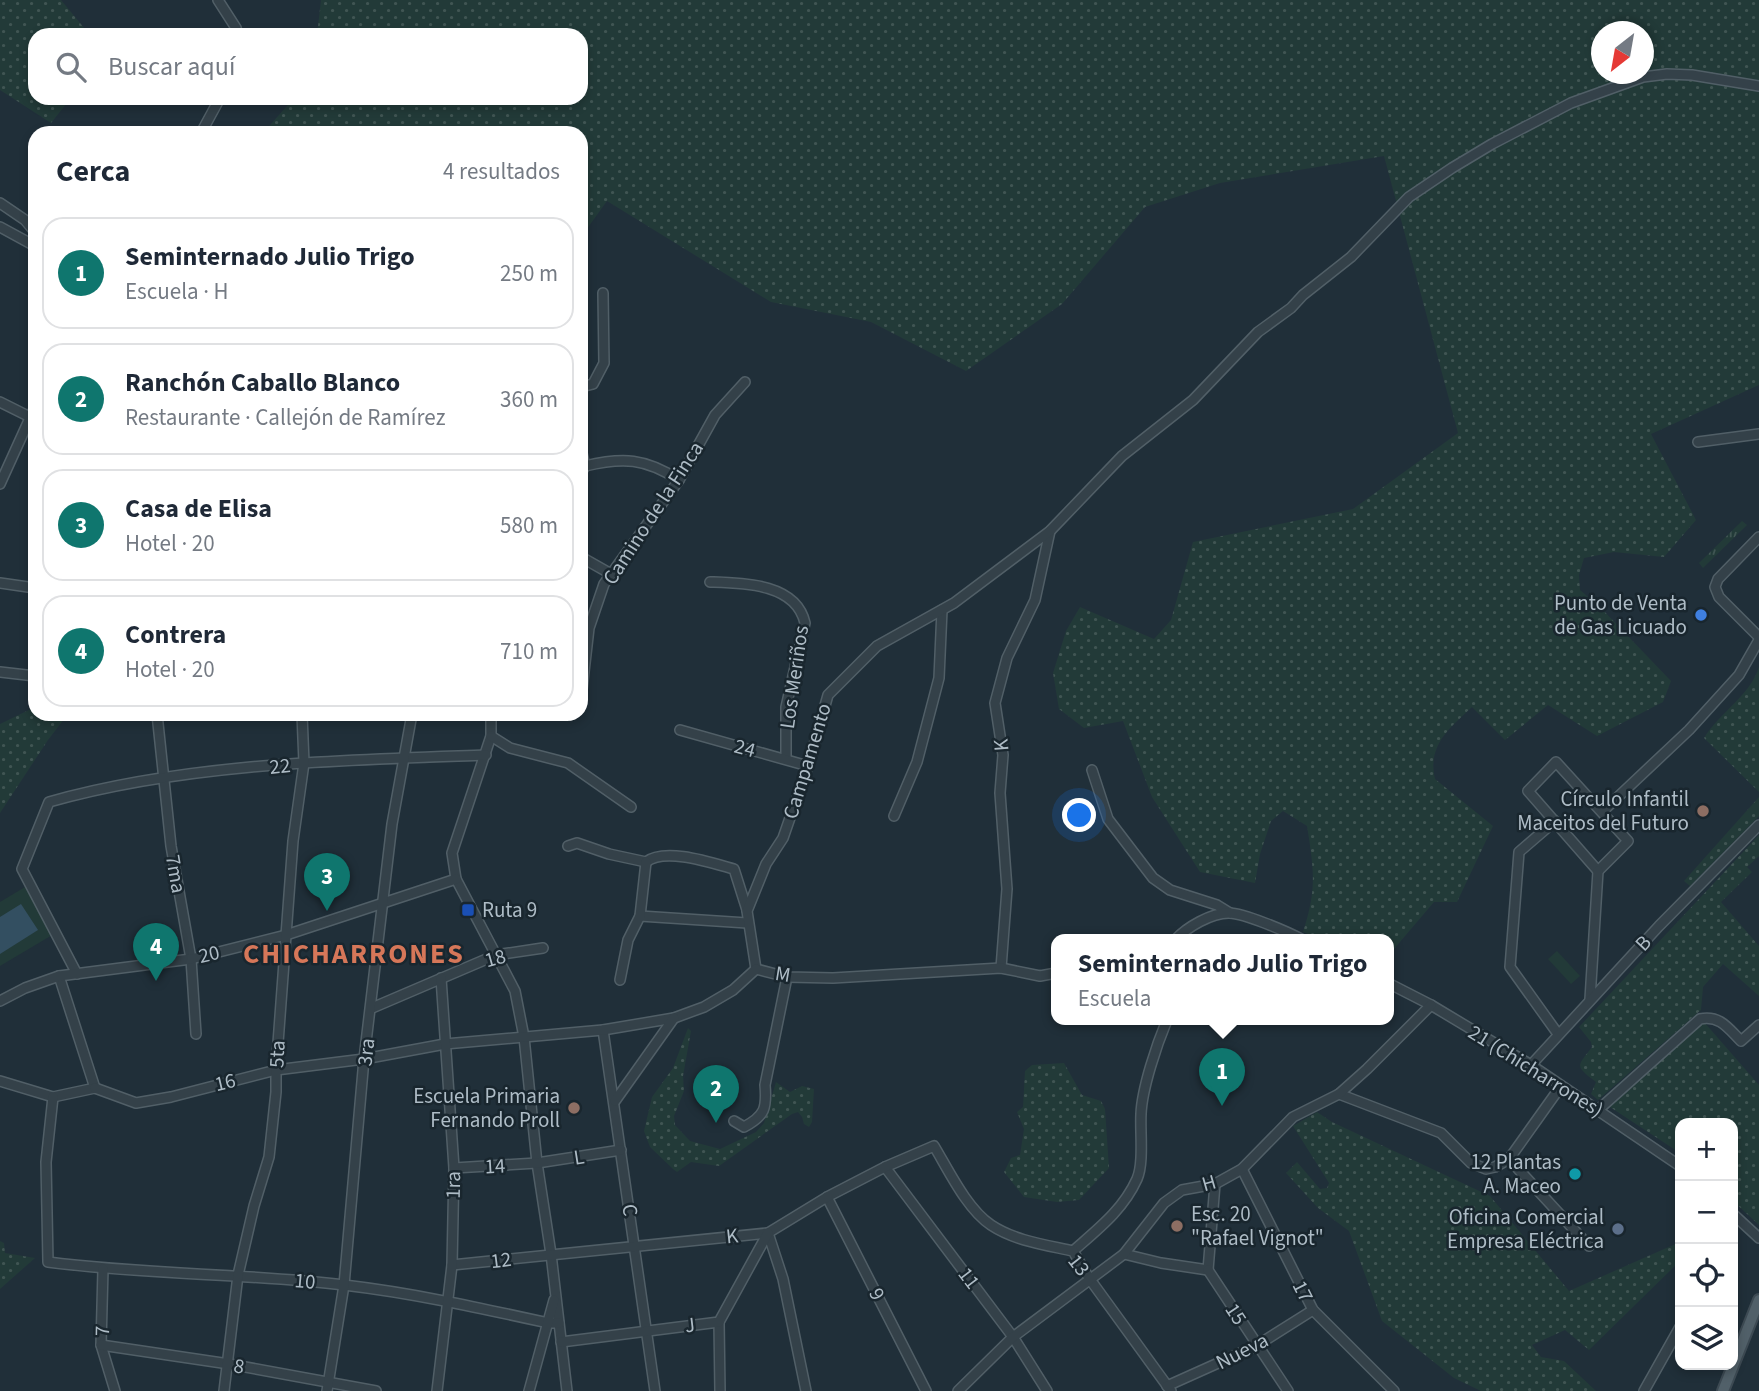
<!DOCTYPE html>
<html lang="es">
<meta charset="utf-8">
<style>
:root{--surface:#fff;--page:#f2f2f3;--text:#1f2937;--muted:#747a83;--line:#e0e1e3;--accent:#0f766e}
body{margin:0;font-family:"Source Sans 3",sans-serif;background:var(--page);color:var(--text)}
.controls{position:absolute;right:21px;bottom:21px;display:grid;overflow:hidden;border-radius:14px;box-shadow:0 4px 10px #0003}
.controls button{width:63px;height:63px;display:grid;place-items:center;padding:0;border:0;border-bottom:2px solid var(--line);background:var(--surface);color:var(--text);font:35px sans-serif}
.compass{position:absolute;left:1591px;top:21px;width:63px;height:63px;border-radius:50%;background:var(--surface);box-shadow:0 4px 10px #0003;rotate:211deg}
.you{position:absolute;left:1080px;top:816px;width:24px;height:24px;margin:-18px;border:5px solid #fff;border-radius:50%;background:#1a73e8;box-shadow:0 0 0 10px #1a73e833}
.badge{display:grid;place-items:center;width:46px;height:46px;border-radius:50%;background:var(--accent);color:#fff;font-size:23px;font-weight:700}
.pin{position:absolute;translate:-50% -58px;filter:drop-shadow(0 2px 4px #0008)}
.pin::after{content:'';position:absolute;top:37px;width:24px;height:21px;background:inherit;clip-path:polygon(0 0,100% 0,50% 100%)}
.popup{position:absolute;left:1051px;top:934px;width:343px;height:91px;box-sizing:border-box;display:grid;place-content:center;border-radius:14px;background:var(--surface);filter:drop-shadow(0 2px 5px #0005);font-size:23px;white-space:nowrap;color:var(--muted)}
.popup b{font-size:26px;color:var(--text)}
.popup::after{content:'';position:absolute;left:50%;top:100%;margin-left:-14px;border:14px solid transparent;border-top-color:var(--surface)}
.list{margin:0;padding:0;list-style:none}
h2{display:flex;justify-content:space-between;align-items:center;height:91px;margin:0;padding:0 28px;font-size:30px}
h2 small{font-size:23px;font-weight:400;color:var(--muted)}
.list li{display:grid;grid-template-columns:46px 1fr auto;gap:21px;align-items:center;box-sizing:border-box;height:112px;margin:0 14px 14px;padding:0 14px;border:2px solid var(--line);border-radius:21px}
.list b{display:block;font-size:26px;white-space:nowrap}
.list p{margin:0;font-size:23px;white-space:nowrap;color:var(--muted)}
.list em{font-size:23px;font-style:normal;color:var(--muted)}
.icon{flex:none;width:38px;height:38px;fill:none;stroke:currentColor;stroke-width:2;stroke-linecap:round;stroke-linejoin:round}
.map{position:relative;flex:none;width:1759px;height:1391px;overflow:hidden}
.search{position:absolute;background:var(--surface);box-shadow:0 4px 10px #0003;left:28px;top:28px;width:560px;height:77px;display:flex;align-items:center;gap:18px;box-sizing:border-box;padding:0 24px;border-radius:21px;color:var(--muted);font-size:26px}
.panel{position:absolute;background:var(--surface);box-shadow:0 4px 10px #0003;left:28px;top:126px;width:560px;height:595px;border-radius:21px}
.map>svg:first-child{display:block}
.grass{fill:url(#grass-dots);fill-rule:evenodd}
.park{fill:url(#park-tufts)}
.garden{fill:#223a38}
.water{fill:#334f61}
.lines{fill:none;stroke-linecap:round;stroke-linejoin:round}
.minor-casing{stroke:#515f67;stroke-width:12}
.major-casing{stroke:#3d4a53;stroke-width:14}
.minor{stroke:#344149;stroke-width:9}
.major{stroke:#516069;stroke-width:10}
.shop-dot{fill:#3f7fe0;stroke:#19262e;stroke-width:2.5}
.education-dot{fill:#8d6e63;stroke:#19262e;stroke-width:2.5}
.transit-dot{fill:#1a4fb4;stroke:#19262e;stroke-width:2.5}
.culture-dot{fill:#0f9aa8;stroke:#19262e;stroke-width:2.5}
.service-dot{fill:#5c6f8a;stroke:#19262e;stroke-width:2.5}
.labels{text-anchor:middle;stroke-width:5;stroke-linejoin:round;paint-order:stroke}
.street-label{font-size:21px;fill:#aebcc6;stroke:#19262e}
.poi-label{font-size:21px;fill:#aebcc6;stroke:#19262e;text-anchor:end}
.district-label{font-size:28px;font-weight:bold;letter-spacing:2px;fill:#d67759;stroke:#19262e}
</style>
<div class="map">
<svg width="1759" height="1391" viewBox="0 0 1759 1391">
<defs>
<pattern id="grass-dots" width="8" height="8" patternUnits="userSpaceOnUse" patternTransform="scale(1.75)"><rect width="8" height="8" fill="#223a38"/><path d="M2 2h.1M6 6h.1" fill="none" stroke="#405553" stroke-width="1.8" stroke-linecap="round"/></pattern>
<pattern id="park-tufts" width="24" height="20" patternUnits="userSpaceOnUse" patternTransform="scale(1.75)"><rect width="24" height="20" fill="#223a38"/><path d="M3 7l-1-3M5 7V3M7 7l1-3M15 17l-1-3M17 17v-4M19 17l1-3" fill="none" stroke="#405553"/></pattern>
</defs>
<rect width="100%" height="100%" fill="#202f39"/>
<g class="grass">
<path d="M0,0H61L90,35H35V98H71L51,123L0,90Z"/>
<path d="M321,0H1759V385L1651,434L1696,520L1664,557L1614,552L1584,558L1579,575L1580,590L1601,608L1671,681L1663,702L1597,736L1548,705L1505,740L1472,707C1450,728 1427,745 1435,779L1493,826L1457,902H1434L1388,956V940H1322L1303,932C1317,889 1314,870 1307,826L1283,811L1271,821L1260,854L1255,883L1200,872L1152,797L1123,721L1084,728L1059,709L1053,673L1066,631L1080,607L1154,639L1171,620L1193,542L1353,509L1458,433L1384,156L1220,183L1145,207L1062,304L966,371L871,322L771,302L607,201L581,237V133H263L294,98H581V35H317ZM1602,32H1644V74H1602Z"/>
<path d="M1759,667V792L1704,738C1719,713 1750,696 1759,667Z"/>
<path d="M35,707V714H68L48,740L0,813V724Z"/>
<path d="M1759,797V816L1690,886L1684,881Z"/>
<path d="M1759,835V856L1747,867L1752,872L1721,902L1759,946V996L1723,964L1703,987L1701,1010L1598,1100L1591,1094L1596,1082C1574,1065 1577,1067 1592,1047L1591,1042L1579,1027Z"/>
<path d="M1704,1022L1759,1085V1225L1733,1201V1123H1680V1153L1610,1107Z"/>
<path d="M688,1028L691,1031L683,1076L684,1091L674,1116L675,1125L690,1141L720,1149L756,1132L764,1123L776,1082L790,1092L802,1086L814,1089L812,1122L809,1127L804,1124L802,1117L798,1112L792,1114L719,1166L691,1162L677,1172L673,1169L650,1147L644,1131L652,1097L673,1068Z"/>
<path d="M1064,1063L1082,1095L1101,1101L1105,1109L1109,1168L1079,1200L1057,1202L1024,1197L1004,1172L1011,1158L1020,1155L1024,1129L1017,1112L1023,1107L1025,1071L1032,1065Z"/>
<path d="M1317,1112L1332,1122L1490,1196L1569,1291L1680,1242V1261L1589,1350L1565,1330L1532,1345L1541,1357L1564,1361L1596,1391H1481L1454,1378L1382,1321L1349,1231L1318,1208L1286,1173L1297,1162L1320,1189L1327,1188L1329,1183L1293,1126Z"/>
<path d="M0,1241L4,1243L5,1253L35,1258L0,1289Z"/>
</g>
<path class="park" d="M1742,521L1747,525L1703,568L1699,563Z"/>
<g class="garden">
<path d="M25,887L54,934L0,966V902Z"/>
<path d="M1557,951L1580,976L1571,984L1548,959Z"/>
</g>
<path class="water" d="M21,904L38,930L0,954V917Z"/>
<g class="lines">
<defs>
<g id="minor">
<path d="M218,0L236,28L238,35"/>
<path d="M201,133L220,98"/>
<path d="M0,203L25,220L35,232"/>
<path d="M0,227L35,246"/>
<path d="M581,387L593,384L604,363L603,293"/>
<path d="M0,402L32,418"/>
<path d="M1698,442L1759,434"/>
<path d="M581,449L585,466L581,473"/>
<path d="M585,466C623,457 645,458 679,480"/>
<path d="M0,484L35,407"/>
<path d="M1759,537L1718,579L1715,587L1719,597L1759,637"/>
<path d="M581,557L611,574"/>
<path d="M710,582C743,583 796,583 805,623L786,707V759"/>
<path d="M0,583L35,588"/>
<path d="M0,672L35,676"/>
<path d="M581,698L589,628L604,584L679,480L715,415L745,382"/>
<path d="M157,714L171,846L191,959L196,1034"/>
<path d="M491,714V736L452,853L456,879L515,991L524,1037L537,1163L551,1254L567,1391"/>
<path d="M680,730L808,766"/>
<path d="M491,736L510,748L568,763L631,807"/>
<path d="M1556,762L1628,841L1598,871L1528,791Z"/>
<path d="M1092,770L1108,819L1153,878L1170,890L1217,905L1230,913"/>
<path d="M1603,811L1689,730L1739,675L1759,640"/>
<path d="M894,816L917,762L939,678L942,610"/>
<path d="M1555,821L1519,852L1510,967L1558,1034"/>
<path d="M568,846L577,843L609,854L646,862"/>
<path d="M646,862C665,847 712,863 734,869L747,910"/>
<path d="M640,916L747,923"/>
<path d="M1175,940C1187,927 1211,913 1229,913C1244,913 1288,932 1303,940"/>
<path d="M1001,968L1007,889L1000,793L1003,755L995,703L1007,658L1035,600L1050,531"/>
<path d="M756,969L747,911L766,864L783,838L808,766L828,695L877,646L954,603L1050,531L1122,456L1193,400L1258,332L1291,308L1303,295L1351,257L1409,197L1452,168L1492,144L1571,103L1643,77L1667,74L1692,75L1759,86"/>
<path d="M756,969L787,977L833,978L1001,968L1040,976L1056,973"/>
<path d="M77,974L22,869L49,802C186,763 344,760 486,755"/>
<path d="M59,976L95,1088"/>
<path d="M620,980L628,940L640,916L646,862"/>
<path d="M1388,983L1431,1005L1531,1065L1680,1166"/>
<path d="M1590,999L1598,871"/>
<path d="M0,1001L25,988L59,976L191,959L286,935L456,879"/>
<path d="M372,1008L496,955L543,948"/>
<path d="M603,1030L655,1391"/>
<path d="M1531,1065L1659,926L1759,825"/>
<path d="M0,1081L53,1097L95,1088"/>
<path d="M95,1088L136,1103L171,1097L276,1070L364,1059L445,1044L603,1030L674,1018L704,1007L733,990L756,969"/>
<path d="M1339,1094L1441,1133L1471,1163L1486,1169L1495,1167L1509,1159L1561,1086"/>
<path d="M53,1097L46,1162L48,1262C146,1275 246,1273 344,1285C413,1293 480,1308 548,1323H559"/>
<path d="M615,1101L674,1018"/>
<path d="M1598,1110L1700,1019C1720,1015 1728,1028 1741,1041L1759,1025"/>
<path d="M734,1121L744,1127C765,1116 767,1108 765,1085L787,977"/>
<path d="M1509,1159L1589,1246"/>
<path d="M885,1167L1013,1337L1047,1391"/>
<path d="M454,1168L537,1163L621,1150"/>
<path d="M1242,1169L1313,1310L1394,1391"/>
<path d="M827,1197L926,1391"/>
<path d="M1733,1214L1759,1238"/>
<path d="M768,1233L783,1279L806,1391"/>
<path d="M1073,1251C1098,1229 1123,1210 1137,1179C1144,1163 1140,1132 1141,1114C1142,1088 1157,1044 1167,1020"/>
<path d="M1124,1254L1161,1263L1208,1270L1215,1184"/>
<path d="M452,1265L768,1233L827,1197L885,1167L934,1146C949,1171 967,1209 991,1225C1015,1241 1046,1245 1073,1251L1089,1278L1171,1391"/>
<path d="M103,1269L101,1345L115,1391"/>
<path d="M1208,1270L1288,1391"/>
<path d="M719,1322L720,1391"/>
<path d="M561,1342L719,1322L768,1233"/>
<path d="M101,1345L229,1364L376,1391"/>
<path d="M1167,1386L1256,1346L1313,1310"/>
<path d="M224,1391L238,1275L254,1206L269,1157L276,1092V1070L293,841L304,763L302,714"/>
<path d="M327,1391L344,1285L364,1059L392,824L412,714"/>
<path d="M437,1391L452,1265L454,1168L441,978"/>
<path d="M529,1391L554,1300"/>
<path d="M958,1391L1013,1337L1124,1254L1164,1203L1182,1190L1215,1184L1242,1169L1293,1117L1339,1094L1367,1069L1431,1005"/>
<path d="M1644,1391L1680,1327"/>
</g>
<path id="major" d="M1723,1391L1759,1300"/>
</defs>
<use href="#minor" class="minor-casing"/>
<use href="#major" class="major-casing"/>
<use href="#minor" class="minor"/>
<use href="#major" class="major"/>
</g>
<circle class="shop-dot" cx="1701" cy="615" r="7"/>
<g class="education-dot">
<circle cx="1703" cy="811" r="7"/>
<circle cx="574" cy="1108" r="7"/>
<circle cx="1177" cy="1226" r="7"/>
</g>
<rect class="transit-dot" x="461" y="903" width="14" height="14" rx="3.5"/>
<circle class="culture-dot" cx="1575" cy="1174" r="7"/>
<circle class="service-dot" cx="1618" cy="1229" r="7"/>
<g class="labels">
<g class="street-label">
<text transform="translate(653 513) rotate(-57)" y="7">Camino de la Finca</text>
<text transform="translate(794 677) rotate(-82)" y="7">Los Meriños</text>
<text transform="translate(1001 745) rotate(-95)" y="7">K</text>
<text transform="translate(745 748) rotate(15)" y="7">24</text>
<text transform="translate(807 761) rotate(-73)" y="7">Campamento</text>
<text transform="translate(280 766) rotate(-6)" y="7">22</text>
<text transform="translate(176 874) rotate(80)" y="7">7ma</text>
<text transform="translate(1643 943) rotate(-47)" y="7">B</text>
<text transform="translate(209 954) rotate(-13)" y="7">20</text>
<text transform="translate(495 958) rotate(-16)" y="7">18</text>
<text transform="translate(783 974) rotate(9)" y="7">M</text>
<text transform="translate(366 1052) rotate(-83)" y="7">3ra</text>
<text transform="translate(277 1054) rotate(-87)" y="7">5ta</text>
<text transform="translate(1536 1071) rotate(32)" y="7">21 (Chicharrones)</text>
<text transform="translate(225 1082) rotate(-13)" y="7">16</text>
<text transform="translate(579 1157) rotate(-9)" y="7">L</text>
<text transform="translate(495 1166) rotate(-3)" y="7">14</text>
<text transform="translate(1209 1183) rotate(-16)" y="7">H</text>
<text transform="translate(453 1185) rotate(-89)" y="7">1ra</text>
<text transform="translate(630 1210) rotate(81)" y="7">C</text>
<text transform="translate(732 1236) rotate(-6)" y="7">K</text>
<text transform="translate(501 1260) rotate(-7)" y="7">12</text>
<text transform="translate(1079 1265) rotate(52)" y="7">13</text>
<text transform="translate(969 1278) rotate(53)" y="7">11</text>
<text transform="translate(305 1281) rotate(5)" y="7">10</text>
<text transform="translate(1303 1291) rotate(63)" y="7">17</text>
<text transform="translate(877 1294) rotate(63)" y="7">9</text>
<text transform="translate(1236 1314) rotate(57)" y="7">15</text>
<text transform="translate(690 1325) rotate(-7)" y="7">J</text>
<text transform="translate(102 1331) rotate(-89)" y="7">7</text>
<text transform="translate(1242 1351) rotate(-27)" y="7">Nueva</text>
<text transform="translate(239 1366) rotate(10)" y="7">8</text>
</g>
<g class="poi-label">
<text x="1687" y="610">Punto de Venta<tspan x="1687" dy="24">de Gas Licuado</tspan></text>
<text x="1689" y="806">Círculo Infantil<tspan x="1689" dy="24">Maceitos del Futuro</tspan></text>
<text x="482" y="917" text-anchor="start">Ruta 9</text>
<text x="560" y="1103">Escuela Primaria<tspan x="560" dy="24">Fernando Proll</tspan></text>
<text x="1561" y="1169">12 Plantas<tspan x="1561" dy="24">A. Maceo</tspan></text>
<text x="1191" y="1221" text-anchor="start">Esc. 20<tspan x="1191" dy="24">"Rafael Vignot"</tspan></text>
<text x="1604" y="1224">Oficina Comercial<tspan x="1604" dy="24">Empresa Eléctrica</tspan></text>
</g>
<g class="district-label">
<text x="354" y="963">CHICHARRONES</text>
</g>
</g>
</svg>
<div class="controls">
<button>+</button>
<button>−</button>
<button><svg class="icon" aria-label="locate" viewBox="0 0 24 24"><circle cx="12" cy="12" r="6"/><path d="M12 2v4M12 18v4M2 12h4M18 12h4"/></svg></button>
<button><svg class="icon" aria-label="layers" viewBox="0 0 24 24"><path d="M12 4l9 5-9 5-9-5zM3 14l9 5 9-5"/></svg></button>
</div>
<svg class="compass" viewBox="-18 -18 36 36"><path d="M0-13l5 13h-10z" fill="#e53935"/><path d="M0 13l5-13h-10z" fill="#747a83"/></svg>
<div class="you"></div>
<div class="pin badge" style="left:1222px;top:1106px">1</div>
<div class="popup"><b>Seminternado Julio Trigo</b>Escuela</div>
<div class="pin badge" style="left:716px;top:1123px">2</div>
<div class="pin badge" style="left:327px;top:911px">3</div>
<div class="pin badge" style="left:156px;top:981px">4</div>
<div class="search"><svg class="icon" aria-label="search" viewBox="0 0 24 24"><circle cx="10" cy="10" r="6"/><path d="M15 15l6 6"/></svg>Buscar aquí</div>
<section class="panel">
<h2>Cerca<small>4 resultados</small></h2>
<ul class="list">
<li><span class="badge">1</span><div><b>Seminternado Julio Trigo</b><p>Escuela · H</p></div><em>250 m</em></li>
<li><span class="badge">2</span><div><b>Ranchón Caballo Blanco</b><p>Restaurante · Callejón de Ramírez</p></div><em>360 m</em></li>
<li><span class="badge">3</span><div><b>Casa de Elisa</b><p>Hotel · 20</p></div><em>580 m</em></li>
<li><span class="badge">4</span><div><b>Contrera</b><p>Hotel · 20</p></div><em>710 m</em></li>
</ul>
</section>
</div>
